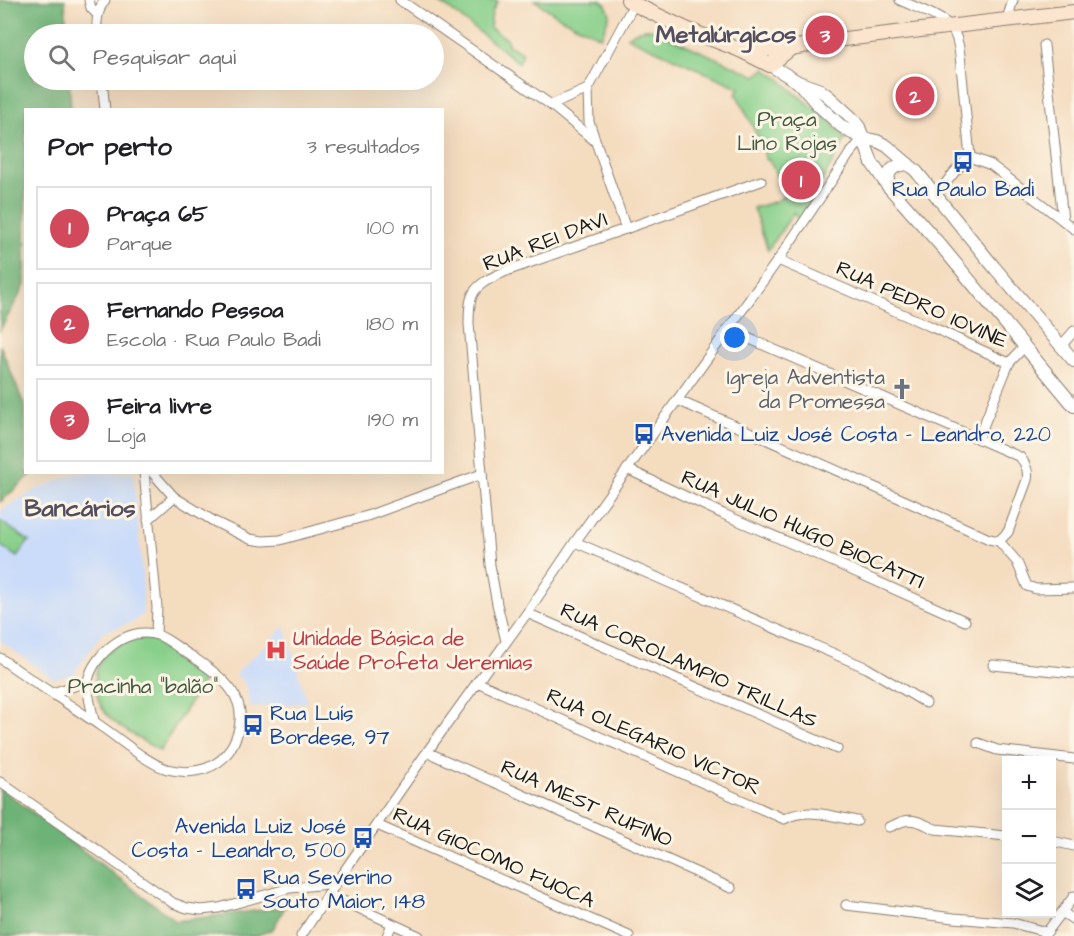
<!DOCTYPE html>
<html lang="pt">
<meta charset="utf-8">
<style>
:root{--surface:#fff;--page:#f6f6f6;--text:#202124;--muted:#757577;--line:#e0e0e0;--accent:#d1495b}
body{margin:0;font-family:"Architects Daughter",sans-serif;background:var(--page);color:var(--text)}
.controls{position:absolute;right:18px;bottom:18px;display:grid;overflow:hidden;border-radius:0px;box-shadow:0 6px 24px #0002}
.controls button{width:54px;height:54px;display:grid;place-items:center;padding:0;border:0;border-bottom:2px solid var(--line);background:var(--surface);color:var(--text);font:30px sans-serif}
.you{position:absolute;left:735px;top:338px;width:21px;height:21px;margin:-15px;border:4px solid #fff;border-radius:50%;background:#1a73e8;box-shadow:0 0 0 9px #1a73e833}
.badge{display:grid;place-items:center;width:39px;height:39px;border-radius:50%;background:var(--accent);color:#fff;font-size:20px;font-weight:700}
.pin{position:absolute;translate:-50% -50%;border:3px solid #fff;box-shadow:0 2px 6px #0006}
.list{margin:0;padding:0;list-style:none}
h2{display:flex;justify-content:space-between;align-items:center;height:78px;margin:0;padding:0 24px;font-size:26px}
h2 small{font-size:20px;font-weight:400;color:var(--muted)}
.list li{display:grid;grid-template-columns:39px 1fr auto;gap:18px;align-items:center;box-sizing:border-box;height:84px;margin:0 12px 12px;padding:0 12px;border:2px solid var(--line);border-radius:0px}
.list b{display:block;font-size:22px;white-space:nowrap}
.list p{margin:0;font-size:20px;white-space:nowrap;color:var(--muted)}
.list em{font-size:20px;font-style:normal;color:var(--muted)}
.icon{flex:none;width:33px;height:33px;fill:none;stroke:currentColor;stroke-width:2;stroke-linecap:round;stroke-linejoin:round}
.map{position:relative;flex:none;width:1074px;height:936px;overflow:hidden}
.search{position:absolute;background:var(--surface);box-shadow:0 6px 24px #0002;left:24px;top:24px;width:420px;height:66px;display:flex;align-items:center;gap:15px;box-sizing:border-box;padding:0 21px;border-radius:33px;color:var(--muted);font-size:22px}
.panel{position:absolute;background:var(--surface);box-shadow:0 6px 24px #0002;left:24px;top:108px;width:420px;height:366px;border-radius:0px}
.map>svg:first-child{display:block}
.built{fill:#cadcf9}
.green{fill:#87cf8a;stroke:#527653;stroke-width:1.5}
.forest{fill:#6db276;stroke:#446749;stroke-width:1.5}
.lines{fill:none;stroke-linecap:round;stroke-linejoin:round}
.minor-casing{stroke:#887c6e;stroke-width:11}
.tertiary-casing{stroke:#887c6e;stroke-width:14}
.secondary-casing{stroke:#887c6e;stroke-width:16}
.minor{stroke:#fff;stroke-width:9}
.tertiary{stroke:#fff;stroke-width:12}
.secondary{stroke:#fce5cf;stroke-width:14}
.labels{text-anchor:middle;stroke-width:6;stroke-linejoin:round;paint-order:stroke}
.park-label{font-size:21px;fill:#415b42;stroke:#fcf5e5}
.transit-label{font-size:21px;fill:#164399;stroke:#fcf5e5;text-anchor:start}
.street-label{font-size:21px;fill:#1c1c1c;stroke:#fcf5e5}
.worship-label{font-size:21px;fill:#5b616d;stroke:#fcf5e5;text-anchor:end}
.health-label{font-size:21px;fill:#be3a42;stroke:#fcf5e5;text-anchor:start}
.quarter-label{font-size:24px;font-weight:bold;fill:#524e60;stroke:#fcf5e5}
</style>
<div class="map">
<svg width="1074" height="936" viewBox="0 0 1074 936">
<rect width="100%" height="100%" fill="#fcf5e5"/>
<filter id="ink" filterUnits="userSpaceOnUse"><feTurbulence type="fractalNoise" baseFrequency=".0167" numOctaves="2"/><feDisplacementMap in="SourceGraphic" scale="12" xChannelSelector="R" yChannelSelector="G"/><feConvolveMatrix kernelMatrix="1 2 1 2 8 2 1 2 1" color-interpolation-filters="sRGB"/></filter>
<filter id="wash" filterUnits="userSpaceOnUse"><feTurbulence type="fractalNoise" baseFrequency=".008" numOctaves="4" result="noise"/><feDisplacementMap in="SourceGraphic" scale="24" xChannelSelector="R" yChannelSelector="G"/><feGaussianBlur stdDeviation="1.35" result="paint"/><feColorMatrix in="noise" values="0 0 0 0 0 0 0 0 0 0 0 0 0 0 0 0 0 1.4 0 .05"/><feComposite in="paint" operator="in"/></filter>
<g filter="url(#wash)">
<rect width="100%" height="100%" fill="#f4dcbf"/>
<g class="built">
<path d="M76,473H133L143,577V614L133,622L103,632L72,676L70,675L53,679L0,641V511L35,490Z"/>
<path d="M285,626L307,702L250,708L247,690L243,681L235,674Z"/>
</g>
<g class="green">
<path d="M435,0L498,1L492,12L490,28L507,39L508,45L523,53L519,63L447,7Z"/>
<path d="M534,0H601L606,5L610,14L601,37L561,18Z"/>
<path d="M643,29H651L756,76L765,69L779,78L795,93L825,116L846,138L799,222L794,212L768,250L753,208L777,201L786,194L769,160H766L760,141L736,93L740,88L627,37L637,31Z"/>
<path d="M0,521L29,541L17,557L0,545Z"/>
<path d="M143,638L156,639L208,673L160,751C145,742 118,728 107,715C94,700 90,669 105,654C109,651 124,641 129,639C133,638 139,639 143,638Z"/>
</g>
<g class="forest">
<path d="M0,0H65L67,34H34V80H69L71,109L26,110L25,285L0,330Z"/>
<path d="M0,345L25,407L26,472L33,473L0,502Z"/>
<path d="M0,788L176,921L285,907L273,929L256,936H0Z"/>
</g>
</g>
<g filter="url(#ink)">
<g class="lines">
<defs>
<g id="minor">
<path d="M89,0L91,8L97,14"/>
<path d="M400,0L551,105L588,89"/>
<path d="M900,0C914,7 941,16 951,27C957,35 959,46 960,55L970,157"/>
<path d="M1007,19L1013,0"/>
<path d="M97,34C96,22 97,10 105,0"/>
<path d="M1044,45L1063,220"/>
<path d="M102,80L105,110"/>
<path d="M551,105L595,141"/>
<path d="M970,157L991,165L1074,229"/>
<path d="M936,195L957,169L970,157"/>
<path d="M626,229L589,122L588,89L634,4"/>
<path d="M778,260L932,327L1009,363"/>
<path d="M1061,346L1074,331"/>
<path d="M677,400L908,502L989,539L999,541L1008,532L1027,480C1029,471 1026,464 1020,457L727,329"/>
<path d="M978,439L1009,363L1025,346"/>
<path d="M627,469L723,514L827,559L965,621"/>
<path d="M144,472L157,607L156,634"/>
<path d="M152,472L174,497L215,522L250,539L263,541L280,540L367,516L482,474"/>
<path d="M148,520L174,497"/>
<path d="M999,541L1017,562L1027,586L1036,589L1074,588"/>
<path d="M575,542L867,668L926,703"/>
<path d="M527,613L837,749"/>
<path d="M506,641L497,604L490,565L469,324C469,316 469,307 471,299C475,283 495,276 509,270L761,181"/>
<path d="M0,658C33,682 68,703 102,727C120,739 147,763 167,769C194,776 221,769 233,744C256,699 221,676 188,654C178,648 167,638 157,635C129,625 93,654 88,681C86,691 92,710 94,721"/>
<path d="M993,665L1074,673"/>
<path d="M477,682L784,819C807,807 832,816 857,821"/>
<path d="M52,693L87,682"/>
<path d="M978,743L997,750L1074,759"/>
<path d="M427,752L731,888"/>
<path d="M0,782L173,903L187,908L201,910L219,908L290,888L336,883"/>
<path d="M377,825L629,936"/>
<path d="M889,827C894,826 899,822 904,821C916,818 925,825 935,829L1006,836"/>
<path d="M1052,841L1074,846"/>
<path d="M328,894L419,936"/>
<path d="M846,905L954,918L1013,923L1046,932"/>
<path d="M1062,912L1074,920"/>
<path d="M301,936L336,883L427,752L527,613L575,542L778,260L849,155L863,138"/>
<path d="M387,936L392,924"/>
<path d="M1044,936L1074,896"/>
</g>
<g id="tertiary">
<path d="M770,65L798,82L820,90L828,96L852,118L859,127L872,163L887,185L942,247L1074,406"/>
<path d="M799,83L817,104L841,126L850,132L863,138L877,141L887,146L916,171L994,267L1074,361"/>
<path d="M887,185C888,170 893,165 908,164"/>
</g>
<g id="secondary">
<path d="M628,0L634,4L686,29L740,50L770,65L791,48"/>
<path d="M740,50L791,48L836,40L1074,12"/>
</g>
</defs>
<use href="#minor" class="minor-casing"/>
<use href="#tertiary" class="tertiary-casing"/>
<use href="#secondary" class="secondary-casing"/>
<use href="#minor" class="minor"/>
<use href="#tertiary" class="tertiary"/>
<use href="#secondary" class="secondary"/>
</g>
</g>
<defs>
<symbol id="bus-bare" viewBox="-9 -9 18 18"><path d="M-5-6H5V4H4V6H2V4H-2V6H-4V4H-5ZM-3.5-4V0h7V-4ZM-3.5 1.2v1.5H-2V1.2ZM2 1.2v1.5H3.5V1.2Z" fill="#1a4fb4" stroke="#fcf5e5" stroke-width="2.5" paint-order="stroke"/></symbol>
<symbol id="church-bare" viewBox="-9 -9 18 18"><path d="M-1.2-6h2.4v3.5h3.3v2.4h-3.3V6h-2.4V-.1h-3.3v-2.4h3.3Z" fill="#6b7280" stroke="#fcf5e5" stroke-width="2.5" paint-order="stroke"/></symbol>
<symbol id="hospital-bare" viewBox="-9 -9 18 18"><path d="M-5-5h3v3.5h4V-5h3V5h-3V1.5h-4V5h-3Z" fill="#e0444e" stroke="#fcf5e5" stroke-width="2.5" paint-order="stroke"/></symbol>
</defs>
<g fill-rule="evenodd">
<use href="#bus-bare" x="948" y="147" width="30" height="30"/>
<use href="#church-bare" x="887" y="374" width="30" height="30"/>
<use href="#bus-bare" x="629" y="419" width="30" height="30"/>
<use href="#hospital-bare" x="261" y="635" width="30" height="30"/>
<use href="#bus-bare" x="238" y="710" width="30" height="30"/>
<use href="#bus-bare" x="348" y="823" width="30" height="30"/>
<use href="#bus-bare" x="231" y="874" width="30" height="30"/>
</g>
<g class="labels">
<g class="park-label">
<text x="787" y="126">Praça<tspan x="787" dy="24">Lino Rojas</tspan></text>
<text x="143" y="693">Pracinha "balão"</text>
</g>
<g class="transit-label">
<text x="963" y="196" text-anchor="middle">Rua Paulo Badi</text>
<text x="661" y="441">Avenida Luiz José Costa - Leandro, 220</text>
<text x="270" y="720">Rua Luís<tspan x="270" dy="24">Bordese, 97</tspan></text>
<text x="346" y="833" text-anchor="end">Avenida Luiz José<tspan x="346" dy="24">Costa - Leandro, 500</tspan></text>
<text x="263" y="884">Rua Severino<tspan x="263" dy="24">Souto Maior, 148</tspan></text>
</g>
<g class="street-label">
<text transform="translate(545 241) rotate(-21)" y="7">RUA REI DAVI</text>
<text transform="translate(922 304) rotate(24)" y="7">RUA PEDRO IOVINE</text>
<text transform="translate(803 529) rotate(24)" y="7">RUA JULIO HUGO BIOCATTI</text>
<text transform="translate(689 665) rotate(24)" y="7">RUA COROLAMPIO TRILLAS</text>
<text transform="translate(654 741) rotate(24)" y="7">RUA OLEGARIO VICTOR</text>
<text transform="translate(587 803) rotate(24)" y="7">RUA MEST RUFINO</text>
<text transform="translate(494 857) rotate(24)" y="7">RUA GIOCOMO FUOCA</text>
</g>
<g class="worship-label">
<text x="885" y="384">Igreja Adventista<tspan x="885" dy="24">da Promessa</tspan></text>
</g>
<g class="health-label">
<text x="293" y="645">Unidade Básica de<tspan x="293" dy="24">Saúde Profeta Jeremias</tspan></text>
</g>
<g class="quarter-label">
<text x="726" y="42">Metalúrgicos</text>
<text x="80" y="516">Bancários</text>
</g>
</g>
</svg>
<div class="controls">
<button>+</button>
<button>−</button>
<button><svg class="icon" aria-label="layers" viewBox="0 0 24 24"><path d="M12 4l9 5-9 5-9-5zM3 14l9 5 9-5"/></svg></button>
</div>
<div class="you"></div>
<div class="pin badge" style="left:801px;top:180px">1</div>
<div class="pin badge" style="left:915px;top:96px">2</div>
<div class="pin badge" style="left:825px;top:35px">3</div>
<div class="search"><svg class="icon" aria-label="search" viewBox="0 0 24 24"><circle cx="10" cy="10" r="6"/><path d="M15 15l6 6"/></svg>Pesquisar aqui</div>
<section class="panel">
<h2>Por perto<small>3 resultados</small></h2>
<ul class="list">
<li><span class="badge">1</span><div><b>Praça 65</b><p>Parque</p></div><em>100 m</em></li>
<li><span class="badge">2</span><div><b>Fernando Pessoa</b><p>Escola · Rua Paulo Badi</p></div><em>180 m</em></li>
<li><span class="badge">3</span><div><b>Feira livre</b><p>Loja</p></div><em>190 m</em></li>
</ul>
</section>
</div>
